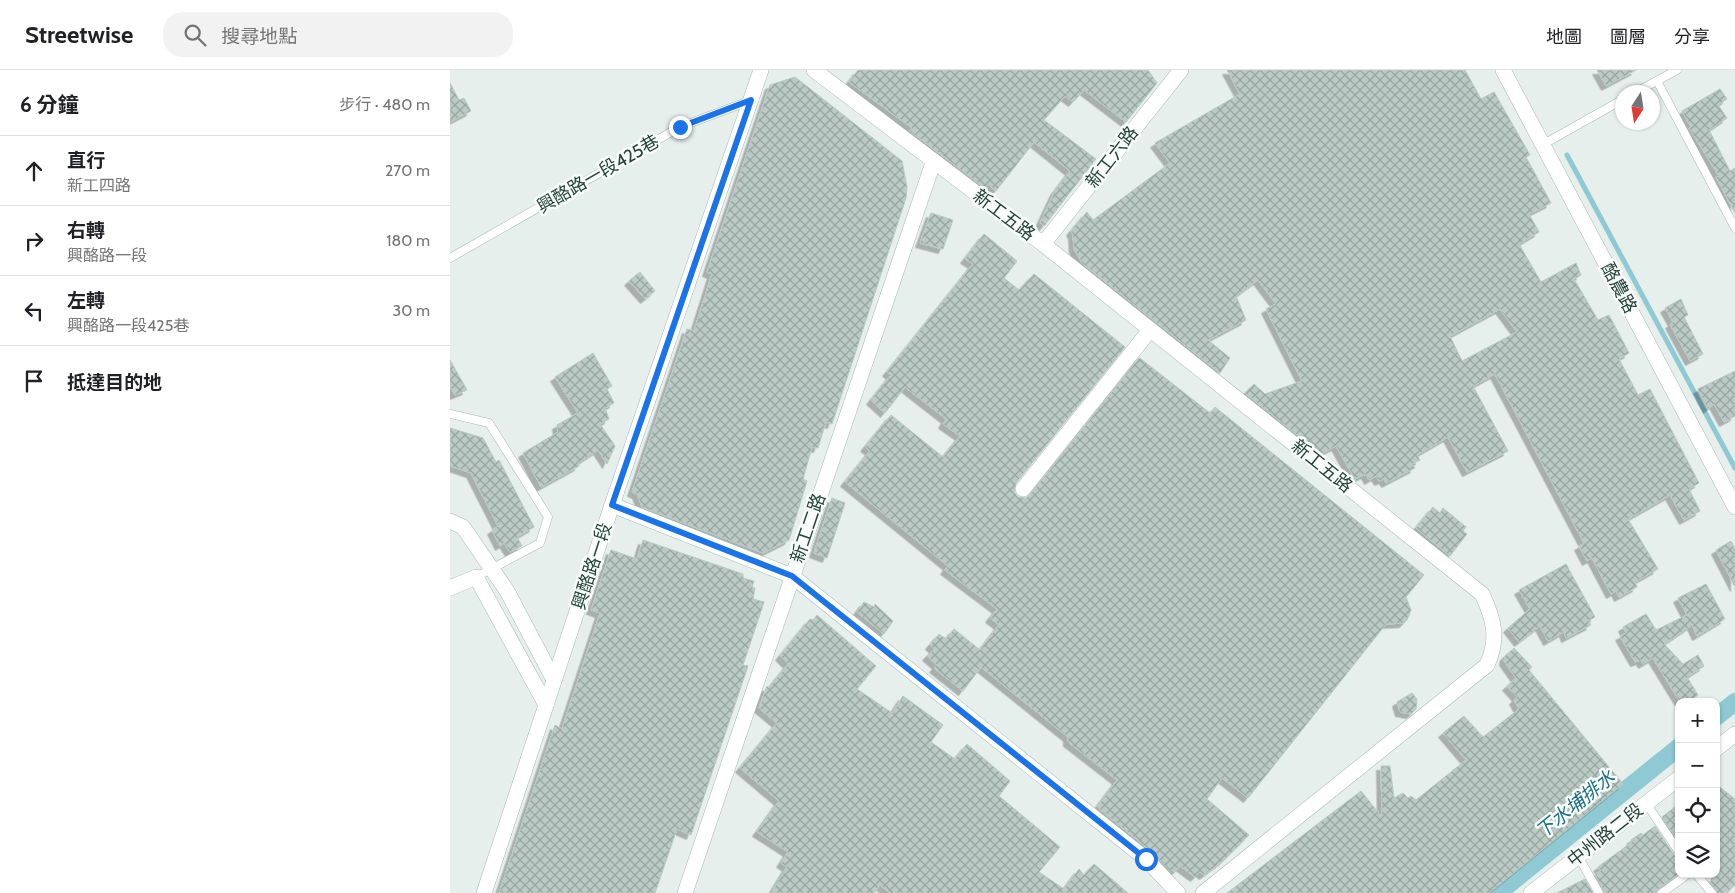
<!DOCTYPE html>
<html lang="zh-TW">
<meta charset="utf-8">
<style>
:root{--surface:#fff;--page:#f2f2f2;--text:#202124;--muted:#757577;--line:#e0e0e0}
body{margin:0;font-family:Cabin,"Noto Sans TC",sans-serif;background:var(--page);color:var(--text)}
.controls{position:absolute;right:15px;bottom:15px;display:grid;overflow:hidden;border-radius:10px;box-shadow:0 1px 4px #0004}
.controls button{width:45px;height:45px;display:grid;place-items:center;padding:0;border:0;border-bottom:1px solid var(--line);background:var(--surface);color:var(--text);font:25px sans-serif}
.compass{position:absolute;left:1165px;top:15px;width:45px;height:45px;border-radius:50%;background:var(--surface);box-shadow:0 1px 4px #0004;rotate:192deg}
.stop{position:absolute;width:15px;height:15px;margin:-11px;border:4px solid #1a73e8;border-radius:50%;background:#fff}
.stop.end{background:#1a73e8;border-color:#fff;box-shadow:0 1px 5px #0008}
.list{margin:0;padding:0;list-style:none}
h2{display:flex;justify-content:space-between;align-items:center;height:65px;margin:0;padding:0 20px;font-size:21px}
h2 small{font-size:16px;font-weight:400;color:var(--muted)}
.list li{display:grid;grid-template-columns:32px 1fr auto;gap:15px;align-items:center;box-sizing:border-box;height:70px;padding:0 20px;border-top:1px solid var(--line)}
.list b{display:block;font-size:19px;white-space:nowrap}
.list p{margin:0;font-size:16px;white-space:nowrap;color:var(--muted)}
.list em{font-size:16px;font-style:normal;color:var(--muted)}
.icon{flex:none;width:28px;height:28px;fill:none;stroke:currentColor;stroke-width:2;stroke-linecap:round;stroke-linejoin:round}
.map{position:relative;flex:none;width:1285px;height:823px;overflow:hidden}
header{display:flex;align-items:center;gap:30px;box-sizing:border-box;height:70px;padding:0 25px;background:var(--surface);border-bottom:1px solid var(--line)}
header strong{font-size:24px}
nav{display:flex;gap:28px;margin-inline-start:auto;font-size:18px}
.search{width:350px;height:45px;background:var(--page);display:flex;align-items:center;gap:12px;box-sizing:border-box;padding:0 18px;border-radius:20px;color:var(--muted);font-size:19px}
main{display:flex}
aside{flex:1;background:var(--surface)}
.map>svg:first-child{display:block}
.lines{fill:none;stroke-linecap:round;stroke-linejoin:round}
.stream{stroke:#8ec9d4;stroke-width:5}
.canal{stroke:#8ec9d4;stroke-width:18}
.building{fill:url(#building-cross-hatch);stroke:#b8c9c2;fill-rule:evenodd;filter:url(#shadow)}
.lane-casing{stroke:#a8b8b2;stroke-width:9}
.street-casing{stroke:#a8b8b2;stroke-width:16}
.secondary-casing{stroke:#a4bbb3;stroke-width:16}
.lane{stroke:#fff;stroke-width:8}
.street{stroke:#fff;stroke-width:15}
.secondary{stroke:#fff;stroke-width:15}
.route{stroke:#1a73e8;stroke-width:6}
.labels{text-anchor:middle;stroke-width:5;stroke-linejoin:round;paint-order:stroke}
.street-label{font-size:18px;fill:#24423a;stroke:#f7fbf9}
.water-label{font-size:19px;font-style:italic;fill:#1c6f80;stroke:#f7fbf9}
</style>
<header>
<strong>Streetwise</strong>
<div class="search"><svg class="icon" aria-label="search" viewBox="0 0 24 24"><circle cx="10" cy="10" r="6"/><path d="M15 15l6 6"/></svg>搜尋地點</div>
<nav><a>地圖</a><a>圖層</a><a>分享</a></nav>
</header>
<main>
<aside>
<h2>6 分鐘<small>步行 · 480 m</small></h2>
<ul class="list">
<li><svg class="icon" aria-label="ahead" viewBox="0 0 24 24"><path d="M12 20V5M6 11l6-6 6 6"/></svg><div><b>直行</b><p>新工四路</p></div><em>270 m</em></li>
<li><svg class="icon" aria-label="right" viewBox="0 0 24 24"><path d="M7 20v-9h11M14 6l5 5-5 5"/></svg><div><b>右轉</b><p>興酪路一段</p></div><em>180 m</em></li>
<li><svg class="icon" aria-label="left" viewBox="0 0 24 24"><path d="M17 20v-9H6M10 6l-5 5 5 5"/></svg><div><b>左轉</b><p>興酪路一段425巷</p></div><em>30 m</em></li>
<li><svg class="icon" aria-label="arrive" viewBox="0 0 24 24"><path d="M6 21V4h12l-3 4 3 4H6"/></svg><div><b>抵達目的地</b></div></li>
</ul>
</aside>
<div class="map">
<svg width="1285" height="823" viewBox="0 0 1285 823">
<defs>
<pattern id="building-cross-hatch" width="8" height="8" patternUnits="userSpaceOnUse" patternTransform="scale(1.25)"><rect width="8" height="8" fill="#bbcac4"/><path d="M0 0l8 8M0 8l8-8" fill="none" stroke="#98a6a0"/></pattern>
<filter id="shadow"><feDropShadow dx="-4.5" dy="4.5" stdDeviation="0" flood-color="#0004"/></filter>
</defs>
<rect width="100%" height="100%" fill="#e6efeb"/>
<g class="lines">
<path class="stream" d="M1117,85L1285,398"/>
<g class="canal">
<path d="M1266,647L1285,632"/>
<path d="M1048,823L1229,677"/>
</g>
</g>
<g class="building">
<path d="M408,0H698L707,13L676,52L634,20L623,32L615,26L594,50L646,89L594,156L590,153L605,121L620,101L584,72L546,121L538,114L535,118L460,61L462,58L399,12Z"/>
<path d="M777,0H1015L1031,29L1044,22L1080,85L1076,87L1101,133L1079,144L1089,162L1069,174L1091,212L1126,193L1131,205L1124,209L1148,250L1159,245L1179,283L1169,289L1188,325L1200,319L1249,413L1239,419L1250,441L1234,450L1220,425L1178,449L1208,499L1185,512L1187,517L1169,527L1166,521L1161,524L1142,488L1137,491L1129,476L1134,473L1045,304L1023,316L1058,381L1017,402L998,367L967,385L970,390L962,394L965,398L936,413L934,409L929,411L926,406L919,410L916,404L905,409L886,376L871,384L795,323L804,314L815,324L852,311L816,239L826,234L808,210L786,226L796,250L758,270L780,288L770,303L632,193L624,179L623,165L621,161L637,142L643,150L720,93L705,73L790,24ZM1050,239L1067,262L1012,291L1000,266Z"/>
<path d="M1147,0H1186L1156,16Z"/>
<path d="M345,7L452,91L457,117L456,128L382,354L376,352L368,378L362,377L353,409L357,411L339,470L313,483L192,437L187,424L182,422L237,259L244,261L262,204L257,202L320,15Z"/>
<path d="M0,13L9,30L14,28L21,41L0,52Z"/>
<path d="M1270,19L1277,29L1268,35L1277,48L1259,60L1280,101L1285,98V143L1266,107L1269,106L1239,58L1241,57L1232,41Z"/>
<path d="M481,143L503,150L493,179L470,173Z"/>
<path d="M534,164L567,191L554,208L569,220L584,204L675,277L566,413L564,422L568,427L576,428L580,425L689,288L691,289L760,343L765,337L974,505L956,527L961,540L957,550L954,553L936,554L798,728L772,708L757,729L799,765L774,790L754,805L750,802L745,807L730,796L723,804L702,782L647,737L667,710L618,672V667L531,597L513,621L484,598L487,595L477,586L484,579L480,575L489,564L496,569L504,559L530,580L549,555L540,548L547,539L495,500L498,496L395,412L420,381L415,377L441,345L493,387L510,366L493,354L496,349L455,317L435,343L421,330L441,305L437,302L523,194L515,189Z"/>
<path d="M190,202L205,221L195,229L179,211Z"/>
<path d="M1231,229L1238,245L1234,247L1253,284L1240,291L1220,254L1223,252L1215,238Z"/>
<path d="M143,283L162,316L157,319L164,333L155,338L159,349L150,354L165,376L157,394L148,380L128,393L129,396L91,417L73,383L108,362L107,355L128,343L105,307Z"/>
<path d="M0,290L17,320L5,325L0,316Z"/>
<path d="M1285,301V346L1274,352L1264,334L1258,339L1248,319Z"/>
<path d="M0,358L33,368L46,392L49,390L84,457L67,467L72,476L60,482L54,473L50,476L42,460L48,456L21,403L0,396Z"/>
<path d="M382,428L395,433L377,488L364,483Z"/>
<path d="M983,437L990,443L993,438L1016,457L1013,461L1017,464L1000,486L966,458Z"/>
<path d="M193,470L293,504V508L304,511L302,517L305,518L303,529L314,532L293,595L298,596L241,765L227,759L205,823H49L105,655L112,659L150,543L141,540L161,480L187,489Z"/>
<path d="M1281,471L1285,479V517L1266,480Z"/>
<path d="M1116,494L1145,547L1138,551L1141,555L1116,568L1114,562L1098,571L1090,556L1069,572L1058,558L1080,539L1069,520Z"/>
<path d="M1256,514L1275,549L1247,566L1242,555L1214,574L1233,594L1248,585L1254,596L1237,607L1248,625L1238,632H1230L1203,588L1193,594L1191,590L1185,592L1170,566L1176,563L1173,557L1196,544L1206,560L1237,545L1228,528Z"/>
<path d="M414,532L424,537L425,534L443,551L434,564L407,542Z"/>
<path d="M367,545L426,596L407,619L442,643L453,626L493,655L481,672L505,689L517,674L560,711L549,726L610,777L589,802L614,819L629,799L634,805L644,794L678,823H440L430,815L424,823H321L337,797L331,793L338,782L307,762L329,731L290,698L327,653L309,638L317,616L319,618L338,594L330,586L360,549L363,550Z"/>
<path d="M1064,578L1082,597L1079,600L1173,714L1039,823H777L911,721L932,747L931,696H940L944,728L953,723L958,728L961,726L966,730L1016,690L993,663L1014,646L1033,667L1069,639L1064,630L1067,627L1057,616L1066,608L1054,591L1055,586Z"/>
<path d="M962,623L967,629L966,639L961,644L950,642L947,632Z"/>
<path d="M1266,714L1285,729V815L1275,823H1268L1260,812L1266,806Z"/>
<path d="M1229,734V772L1212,747Z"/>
<path d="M1205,756L1224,785L1229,788V804L1209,818L1206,823H1155L1145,804L1151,801L1148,797L1182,772L1181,770L1191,763L1193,765Z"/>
<path d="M1135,809L1143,823H1107Z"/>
</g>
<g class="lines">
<defs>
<g id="lane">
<path d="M1207,11L1285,158"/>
<path d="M1186,22L1227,0"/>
<path d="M1092,75L1172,30"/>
<path d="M0,188L230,57L299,31"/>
<path d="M0,344L39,353L98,447L90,473L26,507"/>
<path d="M1196,733L1229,782"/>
<path d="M1128,786L1149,823"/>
<path d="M1246,804L1262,823"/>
<path d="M1212,823L1238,804"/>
</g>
<g id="street">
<path d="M364,0L593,174L1032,524C1044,549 1049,569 1037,595L753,823"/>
<path d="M1053,0L1285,437"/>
<path d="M593,174L731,0"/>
<path d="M573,419L700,260"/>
<path d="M162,435L342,506L696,789L728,823"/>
<path d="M0,451L13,457L57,521L104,610"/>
<path d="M0,518L26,507L96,635"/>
<path d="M235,823L483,93"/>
</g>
<g id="secondary">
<path d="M1266,679L1285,664"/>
<path d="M34,823L162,435L311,0"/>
<path d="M1081,823L1229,708"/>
</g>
</defs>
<use href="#lane" class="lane-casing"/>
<use href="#street" class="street-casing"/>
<use href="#secondary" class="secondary-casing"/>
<use href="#lane" class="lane"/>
<use href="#street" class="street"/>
<use href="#secondary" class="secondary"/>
</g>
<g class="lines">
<path class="route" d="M230,57L301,30L162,435L342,506L696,789"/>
</g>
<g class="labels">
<g class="street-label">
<text transform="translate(662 87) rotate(-52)" y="6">新工六路</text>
<text transform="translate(148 104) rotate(-30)" y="6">興酪路一段425巷</text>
<text transform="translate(554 145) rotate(37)" y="6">新工五路</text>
<text transform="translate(1169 218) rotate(62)" y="6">酪農路</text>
<text transform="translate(872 396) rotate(39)" y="6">新工五路</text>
<text transform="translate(358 458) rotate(-71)" y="6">新工二路</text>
<text transform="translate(142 496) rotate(-72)" y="6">興酪路一段</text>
<text transform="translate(1155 765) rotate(-38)" y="6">中州路二段</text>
</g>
<g class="water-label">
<text transform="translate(1125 734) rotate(-39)" y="7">下水埔排水</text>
</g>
</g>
</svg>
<div class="controls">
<button>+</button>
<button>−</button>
<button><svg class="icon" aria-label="locate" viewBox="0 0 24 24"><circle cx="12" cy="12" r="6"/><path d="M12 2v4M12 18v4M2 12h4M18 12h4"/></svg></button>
<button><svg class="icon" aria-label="layers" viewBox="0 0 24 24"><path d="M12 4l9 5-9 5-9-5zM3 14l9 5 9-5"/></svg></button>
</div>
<svg class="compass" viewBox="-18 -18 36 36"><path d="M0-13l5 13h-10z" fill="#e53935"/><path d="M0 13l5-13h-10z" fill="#757577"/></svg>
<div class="stop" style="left:696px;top:789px"></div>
<div class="stop end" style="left:230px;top:57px"></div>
</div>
</main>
